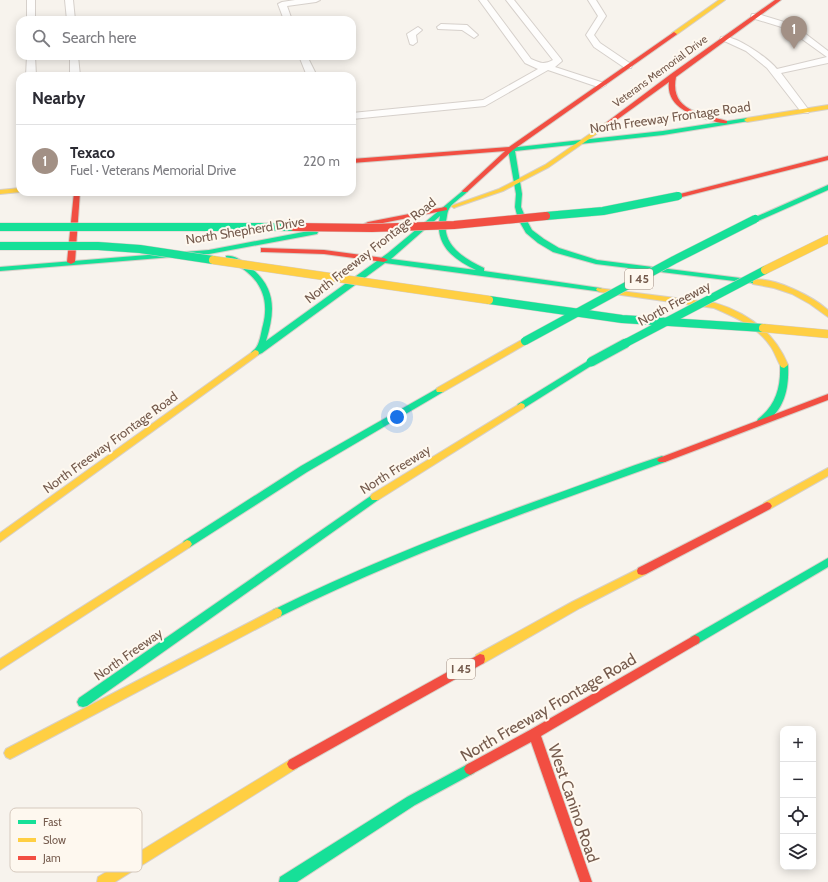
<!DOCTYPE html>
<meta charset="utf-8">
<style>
:root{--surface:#fff;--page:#f2f2f3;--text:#2b2b33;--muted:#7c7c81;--line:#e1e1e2;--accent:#a29085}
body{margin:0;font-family:Cabin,sans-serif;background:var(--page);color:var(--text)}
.controls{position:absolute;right:12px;bottom:12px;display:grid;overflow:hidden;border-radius:8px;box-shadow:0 2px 10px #0003}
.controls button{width:36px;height:36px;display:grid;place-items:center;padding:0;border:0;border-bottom:1px solid var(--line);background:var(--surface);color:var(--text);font:20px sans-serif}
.you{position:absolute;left:397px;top:417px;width:14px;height:14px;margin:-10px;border:3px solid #fff;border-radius:50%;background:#1a73e8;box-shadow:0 0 0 6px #1a73e833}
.badge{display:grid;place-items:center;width:26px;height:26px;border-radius:50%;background:var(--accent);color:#fff;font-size:13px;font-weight:700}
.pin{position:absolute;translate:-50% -33px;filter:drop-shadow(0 1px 2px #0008)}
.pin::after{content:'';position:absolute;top:21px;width:14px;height:12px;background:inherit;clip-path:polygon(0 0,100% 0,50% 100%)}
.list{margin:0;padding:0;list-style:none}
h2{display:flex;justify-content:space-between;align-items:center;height:52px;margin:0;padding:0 16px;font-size:17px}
h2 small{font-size:13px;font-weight:400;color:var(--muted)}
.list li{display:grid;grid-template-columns:26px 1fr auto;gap:12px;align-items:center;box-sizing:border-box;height:72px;padding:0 16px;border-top:1px solid var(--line)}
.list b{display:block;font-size:15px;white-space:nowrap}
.list p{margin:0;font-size:13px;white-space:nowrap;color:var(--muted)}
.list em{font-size:13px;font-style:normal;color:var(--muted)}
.icon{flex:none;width:22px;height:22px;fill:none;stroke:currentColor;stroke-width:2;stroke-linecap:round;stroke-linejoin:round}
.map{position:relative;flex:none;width:828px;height:882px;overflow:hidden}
.search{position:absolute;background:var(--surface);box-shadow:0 2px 10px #0003;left:16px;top:16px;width:340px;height:44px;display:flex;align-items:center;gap:10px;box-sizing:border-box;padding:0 14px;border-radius:12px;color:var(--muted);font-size:15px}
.panel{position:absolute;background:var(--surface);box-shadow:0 2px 10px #0003;left:16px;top:72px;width:340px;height:124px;border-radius:12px}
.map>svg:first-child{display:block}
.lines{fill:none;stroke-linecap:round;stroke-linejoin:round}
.lane-casing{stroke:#d6d0cb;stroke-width:2}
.fast-casing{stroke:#d7d0c9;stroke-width:2}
.slow-casing{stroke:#d7d0c9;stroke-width:2}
.jam-casing{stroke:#d7d0c9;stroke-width:2}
.lane{fill:#fefdfc;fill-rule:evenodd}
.fast{fill:#16e098;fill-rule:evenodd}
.slow{fill:#ffcf43;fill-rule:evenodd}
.jam{fill:#f24e42;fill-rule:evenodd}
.fast-bridge-far1-casing{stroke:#d5cdc7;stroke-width:9;stroke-linecap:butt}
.fast-bridge-casing{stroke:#d5cdc7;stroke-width:11;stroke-linecap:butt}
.slow-bridge-casing{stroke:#d5cdc7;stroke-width:9;stroke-linecap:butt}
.jam-bridge-casing{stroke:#d5cdc7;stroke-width:9;stroke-linecap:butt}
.fast-bridge-far1{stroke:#16e098;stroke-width:8}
.fast-bridge{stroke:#16e098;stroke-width:9}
.slow-bridge{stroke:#ffcf43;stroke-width:8}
.jam-bridge{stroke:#f24e42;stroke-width:8}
.labels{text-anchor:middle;stroke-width:4;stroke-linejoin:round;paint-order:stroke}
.far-street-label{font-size:11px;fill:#755b4d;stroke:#fef8ef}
.shield{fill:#fef8ef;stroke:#9e8a7e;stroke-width:1}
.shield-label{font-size:12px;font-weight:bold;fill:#755b4d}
.street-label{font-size:13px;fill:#755b4d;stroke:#fef8ef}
.near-street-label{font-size:16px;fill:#755b4d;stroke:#fef8ef}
.key{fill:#fef8ef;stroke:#d5c9be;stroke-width:1}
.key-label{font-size:11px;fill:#755b4d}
</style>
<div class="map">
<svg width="828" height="882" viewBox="0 0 828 882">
<rect width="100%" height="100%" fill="#f7f3ed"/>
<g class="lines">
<defs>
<g id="lane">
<rect x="27" y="0" width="8" height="20"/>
<path d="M65,0H73L75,20H67Z"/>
<path d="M295,0H320L316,2L287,6L292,20H284L278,4L282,2Z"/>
<path d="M479,0H487L531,59C540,63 544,65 553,60L506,0H514L561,59L562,61L555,67L604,83L606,85L601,88L598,87L548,70L485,106L352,119V113L483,100L538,69L525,63Z"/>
<path d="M588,0H596L606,16L594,35L600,43L631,64L632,66L631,68H625L594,47L586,35L598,16Z"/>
<path d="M752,14H758L794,25L828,51V63L781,73L808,109L810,111L808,113H802L767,68L746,51L720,39L721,37C735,34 768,58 777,69L827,57L788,29L752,18L751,16Z"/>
<path d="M441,24L467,25L478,35L474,38L462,30L438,29L437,27Z"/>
<path d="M418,27L422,30L416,35L417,42L413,45L410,44L407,34Z"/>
<path d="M27,56H35L36,76H26Z"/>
<path d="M70,56H78L80,76H70Z"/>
<path d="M299,56H307L317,76H307Z"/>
</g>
<g id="fast">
<path d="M747,118L749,119V121L663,135L515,151L522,194L521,207L526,219L532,230L544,239L559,248L597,260L756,280H759V284L596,264L553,252L538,243L526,233L518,219L515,207L516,194L508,149L509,148L663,131Z"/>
<path d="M828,185V190L758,221H755L751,219Z"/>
<path d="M465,189L468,191L467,192C463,196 451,204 449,209C447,212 447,218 446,221C442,246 465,259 484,268V271L600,288L604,290L603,292L385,263L262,353L255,356L252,355L251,353C252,351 254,350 255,349C260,344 261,332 263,325C271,294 256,272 226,260V256C233,255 241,260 246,264C276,285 276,309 266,341L388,253ZM440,216C434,245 453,259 476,270L391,259Z"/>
<path d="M314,230L318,232L317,234L209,254L0,271V267L209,250Z"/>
<path d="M591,359L595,362L594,364L524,408H518L517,406L518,404Z"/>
<path d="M784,362L788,365C789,385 786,406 769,420C765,423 763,425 758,423L757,421L758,419C776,405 781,387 780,365Z"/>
<path d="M440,387L444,390L443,392L307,472L190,547L187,548L184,547L182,544L184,541L301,466Z"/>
<path d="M662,456L665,458L667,460L665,462C535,509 405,554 281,616L277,618L273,616L272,613L273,610C364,565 458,529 553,495C590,482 625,468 662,456Z"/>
<path d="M375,493L378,494L380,497L378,500L87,706L83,707L79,706L77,702L79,698Z"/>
<path d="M828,558V567L699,643L695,645L691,643L690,640L691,637Z"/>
<path d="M470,763L474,765L476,769L474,773L415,805L297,882H279L280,877L407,797Z"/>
</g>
<g id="slow">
<path d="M719,0H725L676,35H672V33Z"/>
<path d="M828,105V109L747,122L744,120L747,118Z"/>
<path d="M607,122L612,123L549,167L503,191L456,207L454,208L451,206L499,189L545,165Z"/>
<path d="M20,188V192L0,194V190Z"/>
<path d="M753,280C773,276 814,297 828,310V317L810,304L792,294L774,288L753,284Z"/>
<path d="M597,288L715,303C748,313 775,333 788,365L784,368L781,367C777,360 775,353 771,347C758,327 735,317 714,308L600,292L596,290Z"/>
<path d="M525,338L529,341L528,343L443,392H437L436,390L437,388Z"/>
<path d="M255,350L258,351L259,353L258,355L0,542V533Z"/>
<path d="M521,403L524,404L525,406L524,408L378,500H372L370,497L372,494Z"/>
<path d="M828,468V476L770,509H764L762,506L764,503Z"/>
<path d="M187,540L190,541L192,544L190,547L0,670V659Z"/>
<path d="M642,567L646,568L647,571L646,574L580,608L484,663L480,664L476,663L475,659L476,655L572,602Z"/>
<path d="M277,608L281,610L282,613L281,616L14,757L10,759L6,757L4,753L6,749Z"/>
<path d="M293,758L297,760L299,764L297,768L115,882H97L98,877Z"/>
</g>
<g id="jam">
<path d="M775,0H781L676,77C669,111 703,114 727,121V123C721,124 714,121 709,120C690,115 666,106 669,82L611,124H607V122L671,74Z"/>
<path d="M674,32L677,34L676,35L513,150L467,192H463L462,191L505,151L352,163V159L509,147Z"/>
<path d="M828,156V160L678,198L675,196L676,195Z"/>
<path d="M74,192H80L75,262L71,264L67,262Z"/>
<path d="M445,207L447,208V210L368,226L364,224L368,222Z"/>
<path d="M261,248L324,250L384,258L388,260L384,262L324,254L264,252H261Z"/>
<path d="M828,394V400L665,462H659L657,460L659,458Z"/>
<path d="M767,502L770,503L772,506L770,509L646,574L642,575L638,574L637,571L638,568Z"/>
<path d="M695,635L699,637L700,640L699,643L541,736L592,882H580L531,742L470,775L466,773L464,769L466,765L530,730Z"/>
<path d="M480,654L484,655L485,659L484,663L297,768L293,770L289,768L287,764L289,760Z"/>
</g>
</defs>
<use href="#lane" class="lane-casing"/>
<use href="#fast" class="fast-casing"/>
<use href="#slow" class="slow-casing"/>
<use href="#jam" class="jam-casing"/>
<use href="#lane" class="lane"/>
<use href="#fast" class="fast"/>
<use href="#slow" class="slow"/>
<use href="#jam" class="jam"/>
<defs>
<g id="fast-bridge-far1">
<path d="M546,216L603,211L678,196"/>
<path d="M0,227H294"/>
<path d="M0,246H98L140,249L213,260"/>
<path d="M489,300L622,319L763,328"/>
<path d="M525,341L674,260L755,219"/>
<path d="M624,344L765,270"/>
</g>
<path id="fast-bridge" d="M591,362L626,343"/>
<g id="slow-bridge">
<path d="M213,260L489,300"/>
<path d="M765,270L828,239"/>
<path d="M763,328L828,334"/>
</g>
<path id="jam-bridge" d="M294,227L372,228L454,225L546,216"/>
</defs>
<use href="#fast-bridge-far1" class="fast-bridge-far1-casing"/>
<use href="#fast-bridge" class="fast-bridge-casing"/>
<use href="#slow-bridge" class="slow-bridge-casing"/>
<use href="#jam-bridge" class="jam-bridge-casing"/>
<use href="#fast-bridge-far1" class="fast-bridge-far1"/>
<use href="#fast-bridge" class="fast-bridge"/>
<use href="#slow-bridge" class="slow-bridge"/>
<use href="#jam-bridge" class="jam-bridge"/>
</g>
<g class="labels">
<g class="far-street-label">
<text transform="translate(660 71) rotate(-36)" y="4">Veterans Memorial Drive</text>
</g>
<g class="shield">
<rect x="625" y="269" width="28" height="20" rx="3"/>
<rect x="447" y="659" width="28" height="20" rx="3"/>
</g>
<g class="shield-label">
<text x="639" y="283">I 45</text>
<text x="461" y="673">I 45</text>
</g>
<g class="street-label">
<text transform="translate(670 117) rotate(-8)" y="5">North Freeway Frontage Road</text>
<text transform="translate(245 230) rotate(-9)" y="5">North Shepherd Drive</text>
<text transform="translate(370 250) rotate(-38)" y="5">North Freeway Frontage Road</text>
<text transform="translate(674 303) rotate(-28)" y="5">North Freeway</text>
<text transform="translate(110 442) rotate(-36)" y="5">North Freeway Frontage Road</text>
<text transform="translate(395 469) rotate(-32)" y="5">North Freeway</text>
<text transform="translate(128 654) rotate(-35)" y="5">North Freeway</text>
</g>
<g class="near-street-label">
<text transform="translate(548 707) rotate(-30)" y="6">North Freeway Frontage Road</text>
<text transform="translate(574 803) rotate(71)" y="6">West Canino Road</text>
</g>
</g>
<rect x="10" y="808" width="132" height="64" rx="6" class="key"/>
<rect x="18" y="820" width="18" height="4" fill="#16e098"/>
<rect x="18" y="838" width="18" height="4" fill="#ffcf43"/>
<rect x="18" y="856" width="18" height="4" fill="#f24e42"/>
<g class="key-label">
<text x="43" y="826">Fast</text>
<text x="43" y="844">Slow</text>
<text x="43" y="862">Jam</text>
</g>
</svg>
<div class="controls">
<button>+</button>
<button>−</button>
<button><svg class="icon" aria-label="locate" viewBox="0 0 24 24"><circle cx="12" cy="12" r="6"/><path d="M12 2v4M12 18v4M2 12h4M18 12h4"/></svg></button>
<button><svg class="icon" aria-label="layers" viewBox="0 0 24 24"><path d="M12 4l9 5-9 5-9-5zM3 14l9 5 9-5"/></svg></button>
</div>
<div class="you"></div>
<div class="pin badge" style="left:794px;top:49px">1</div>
<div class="search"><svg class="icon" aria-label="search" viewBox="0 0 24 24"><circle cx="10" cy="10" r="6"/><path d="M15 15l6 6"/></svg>Search here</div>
<section class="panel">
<h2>Nearby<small></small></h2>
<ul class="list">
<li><span class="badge">1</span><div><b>Texaco</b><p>Fuel · Veterans Memorial Drive</p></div><em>220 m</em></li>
</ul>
</section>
</div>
